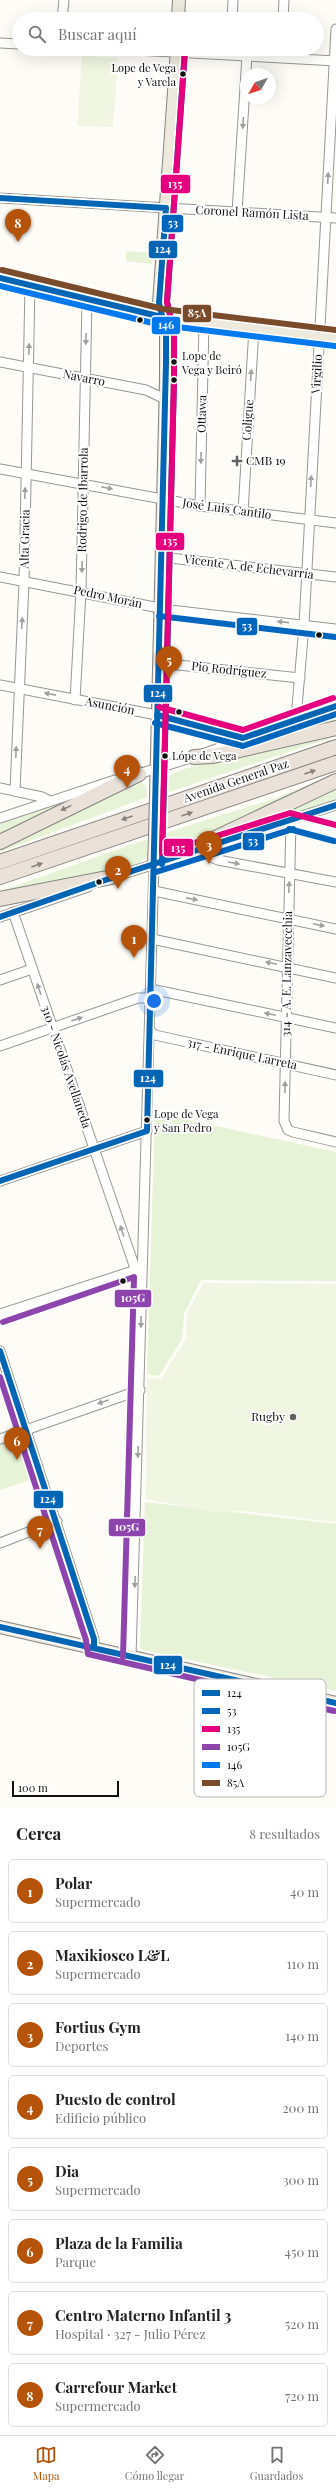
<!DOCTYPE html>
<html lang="es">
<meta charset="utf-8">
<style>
:root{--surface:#fff;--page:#f2f2f2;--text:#222;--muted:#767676;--line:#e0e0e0;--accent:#b45309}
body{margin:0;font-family:"Playfair Display",serif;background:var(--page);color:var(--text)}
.compass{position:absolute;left:240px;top:68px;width:36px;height:36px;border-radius:50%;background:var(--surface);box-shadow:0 4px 16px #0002;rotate:230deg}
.scale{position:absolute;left:12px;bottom:10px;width:107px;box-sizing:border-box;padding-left:4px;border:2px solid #111;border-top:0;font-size:11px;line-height:14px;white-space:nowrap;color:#111;-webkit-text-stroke:3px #fff;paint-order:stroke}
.you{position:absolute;left:154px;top:1001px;width:14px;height:14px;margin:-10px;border:3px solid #fff;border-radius:50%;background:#1a73e8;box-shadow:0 0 0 6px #1a73e833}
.badge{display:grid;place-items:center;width:26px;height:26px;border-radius:50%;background:var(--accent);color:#fff;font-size:13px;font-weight:700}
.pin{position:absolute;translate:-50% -33px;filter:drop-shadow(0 1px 2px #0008)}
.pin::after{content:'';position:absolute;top:21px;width:14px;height:12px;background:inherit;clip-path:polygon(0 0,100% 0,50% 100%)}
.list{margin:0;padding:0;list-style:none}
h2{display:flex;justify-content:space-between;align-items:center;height:52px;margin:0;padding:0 16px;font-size:17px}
h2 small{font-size:13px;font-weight:400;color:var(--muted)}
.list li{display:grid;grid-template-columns:26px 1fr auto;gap:12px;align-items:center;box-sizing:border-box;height:64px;margin:0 8px 8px;padding:0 8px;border:1px solid var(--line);border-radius:6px}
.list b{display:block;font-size:15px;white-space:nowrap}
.list p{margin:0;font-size:13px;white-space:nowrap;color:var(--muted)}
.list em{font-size:13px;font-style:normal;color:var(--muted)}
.icon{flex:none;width:22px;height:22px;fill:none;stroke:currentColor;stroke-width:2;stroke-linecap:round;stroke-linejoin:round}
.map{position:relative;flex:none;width:336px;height:1807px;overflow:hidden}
.search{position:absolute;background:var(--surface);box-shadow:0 4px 16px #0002;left:12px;right:12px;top:12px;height:44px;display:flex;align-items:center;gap:10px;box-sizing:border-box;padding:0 14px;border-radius:22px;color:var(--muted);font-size:15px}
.sheet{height:628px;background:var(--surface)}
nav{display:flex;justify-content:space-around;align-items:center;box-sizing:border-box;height:56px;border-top:1px solid var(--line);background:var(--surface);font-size:11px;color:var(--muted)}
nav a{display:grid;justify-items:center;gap:2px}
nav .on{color:var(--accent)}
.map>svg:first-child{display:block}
.green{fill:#e7f3d7}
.pitch{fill:#f0f6e1}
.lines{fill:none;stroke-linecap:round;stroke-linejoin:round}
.minor-casing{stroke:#979795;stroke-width:11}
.major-casing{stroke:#858482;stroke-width:14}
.highway-casing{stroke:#858482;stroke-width:16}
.minor{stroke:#fffffe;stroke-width:9}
.major{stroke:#ede9dc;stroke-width:12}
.highway{stroke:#eae1d8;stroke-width:14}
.major-bridge-casing{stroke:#858482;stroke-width:14;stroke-linecap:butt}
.major-bridge{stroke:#ede9dc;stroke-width:12}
.bus-1-casing{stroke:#fff;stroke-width:9}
.bus-2-casing{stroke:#fff;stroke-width:9}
.bus-3-casing{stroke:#fff;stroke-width:9}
.bus-4-casing{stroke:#fff;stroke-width:9}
.bus-5-casing{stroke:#fff;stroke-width:9}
.bus-6-casing{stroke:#fff;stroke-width:9}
.bus-1{stroke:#0465b4;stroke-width:6}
.bus-2{stroke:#0065bd;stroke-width:6}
.bus-3{stroke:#e5007d;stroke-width:6}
.bus-4{stroke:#8e44ad;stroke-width:6}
.bus-5{stroke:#0079ef;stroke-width:6}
.bus-6{stroke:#7a4b2a;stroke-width:6}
.oneway{fill:#a0a09f}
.oneway2{fill:#88837e}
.bus-dot{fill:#111;stroke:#fff;stroke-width:1.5}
.poi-dot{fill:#646362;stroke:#fff;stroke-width:1.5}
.labels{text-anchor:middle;stroke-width:4;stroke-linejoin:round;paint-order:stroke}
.bus-label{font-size:11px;fill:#111;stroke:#fff;text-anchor:start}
.street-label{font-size:12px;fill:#111;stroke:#fff}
.poi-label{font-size:12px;fill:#111;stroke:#fff;text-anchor:start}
.key{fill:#fff;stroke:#b8b8b8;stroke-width:1}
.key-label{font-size:11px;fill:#111}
.line-badge{stroke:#fff;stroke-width:1.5}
.badge-label{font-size:11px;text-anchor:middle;font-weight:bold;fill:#fff}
</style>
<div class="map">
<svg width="336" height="1807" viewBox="0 0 336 1807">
<rect width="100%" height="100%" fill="#fdfcf7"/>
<g class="green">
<path d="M126,251L153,253L152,264L126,261Z"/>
<path d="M336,711V723L254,743L255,739Z"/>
<path d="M336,733V736L163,794V782C172,763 308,739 336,733Z"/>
<path d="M336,774V776L175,850C166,848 162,843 162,834L273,799Z"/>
<path d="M139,781L146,786L147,797L0,852V845Z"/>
<path d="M336,784V804L221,838Z"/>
<path d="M79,795L80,798L0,837V824Z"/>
<path d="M147,839V856C133,875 27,889 0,894V888L1,891Z"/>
<path d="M155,1113L336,1152V1281L201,1280L184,1314L182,1339L159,1376L147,1374Z"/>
<path d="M25,1435L39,1477L0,1490V1444Z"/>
<path d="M145,1502L336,1524V1691L143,1650L140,1647Z"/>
</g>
<g class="pitch">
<path d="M82,56L118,58L113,127L77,126Z"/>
<path d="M203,1283L336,1284V1522L243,1511L213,1512L146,1499L147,1378L161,1379L186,1339L187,1314Z"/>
</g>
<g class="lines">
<defs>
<g id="minor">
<path d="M62,19L64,0"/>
<path d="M232,19L233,0"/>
<path d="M283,19L284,0"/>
<path d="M0,43L19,44"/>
<path d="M117,49L336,61"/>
<path d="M0,198L336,218"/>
<path d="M237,212L247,56"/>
<path d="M0,362L146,390L165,399"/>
<path d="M0,469L200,506L336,523"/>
<path d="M200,506L204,322"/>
<path d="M243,512L254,328"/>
<path d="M161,557L336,577"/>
<path d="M0,577L170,610L336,629"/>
<path d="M159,663L300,678"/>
<path d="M0,685L157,715L243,738"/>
<path d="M75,700L81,591L87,300"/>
<path d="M296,719L304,625L336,29"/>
<path d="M135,775L194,757L336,706"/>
<path d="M0,788L42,797L50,801"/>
<path d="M15,791L24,582L30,286"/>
<path d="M0,818L115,780"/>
<path d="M291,821L284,1121L288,1130L293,1132L336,1142"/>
<path d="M291,821L336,833"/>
<path d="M208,847L336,805"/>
<path d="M197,851L218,860L336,882"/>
<path d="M113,877L181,856"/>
<path d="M154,891L336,929"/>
<path d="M13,912L135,1268"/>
<path d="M0,917L88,887"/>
<path d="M152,939L336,978"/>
<path d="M0,980L32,969"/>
<path d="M151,989L336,1028"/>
<path d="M150,1031L155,1035L336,1075"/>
<path d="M0,1046L138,998H150"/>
<path d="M0,1181L147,1131"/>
<path d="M0,1314L139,1269"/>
<path d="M0,1351L94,1639V1648"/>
<path d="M0,1439L140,1390"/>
<path d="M0,1543L57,1521"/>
<path d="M131,1657L154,864"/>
</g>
<g id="major">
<path d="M178,19L179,0"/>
<path d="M0,278L162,317L336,338"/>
<path d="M156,794L166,379V333L159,303L177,49"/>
<path d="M154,864L155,836"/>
<path d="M0,1627L336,1703"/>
</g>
<g id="highway">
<path d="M194,757L213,756L336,728"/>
<path d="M0,842L139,774"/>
<path d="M175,857L336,781"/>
<path d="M0,862L336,747"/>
<path d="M0,877L336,763"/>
<path d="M0,899L117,876"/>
</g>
</defs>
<use href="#minor" class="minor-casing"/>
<use href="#major" class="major-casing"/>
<use href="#highway" class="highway-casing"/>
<use href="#minor" class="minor"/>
<use href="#major" class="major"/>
<use href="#highway" class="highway"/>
<defs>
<path id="major-bridge" d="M155,836L156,794"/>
</defs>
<use href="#major-bridge" class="major-bridge-casing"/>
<use href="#major-bridge" class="major-bridge"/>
<defs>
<g id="bus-1">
<path d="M0,198L166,208L159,303L166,333V362L147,1131L0,1181"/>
<path d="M0,278L162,317"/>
<path d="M157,715L243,738L336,706"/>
<path d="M0,917L117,876L336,805"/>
<path d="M0,1351L94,1639V1648"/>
<path d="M0,1627L336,1703"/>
</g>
<g id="bus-2">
<path d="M159,616L335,637"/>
<path d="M155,723L243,746L336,714"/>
<path d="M289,829L334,841"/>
<path d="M162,864L174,379V332L167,302L185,50"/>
<path d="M156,872L293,829"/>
</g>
<g id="bus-3">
<path d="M185,50L167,302L174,332V379L162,853L290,813L336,825"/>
<path d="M159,707L243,730L333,698"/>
</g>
<g id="bus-4">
<path d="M3,1322L134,1277L123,1657"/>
<path d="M0,1377L86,1640L88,1654L334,1711"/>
</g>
<path id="bus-5" d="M0,286L161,325L335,346"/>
<path id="bus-6" d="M2,270L163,309L336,330"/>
</defs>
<use href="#bus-1" class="bus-1-casing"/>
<use href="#bus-2" class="bus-2-casing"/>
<use href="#bus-3" class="bus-3-casing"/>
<use href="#bus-4" class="bus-4-casing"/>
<use href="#bus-5" class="bus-5-casing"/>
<use href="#bus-6" class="bus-6-casing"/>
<use href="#bus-1" class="bus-1"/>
<use href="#bus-2" class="bus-2"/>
<use href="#bus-3" class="bus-3"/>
<use href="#bus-4" class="bus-4"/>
<use href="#bus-5" class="bus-5"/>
<use href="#bus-6" class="bus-6"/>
</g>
<defs><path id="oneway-solid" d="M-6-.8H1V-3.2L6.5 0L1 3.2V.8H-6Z"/></defs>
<g class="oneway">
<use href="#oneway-solid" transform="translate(243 123) rotate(93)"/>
<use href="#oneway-solid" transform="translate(328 178) rotate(-87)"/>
<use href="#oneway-solid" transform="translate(86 339) rotate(92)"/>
<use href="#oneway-solid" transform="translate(29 349) rotate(-89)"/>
<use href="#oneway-solid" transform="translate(251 375) rotate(-86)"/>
<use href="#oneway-solid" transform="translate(201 458) rotate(91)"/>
<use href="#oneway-solid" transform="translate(311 481) rotate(-87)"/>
<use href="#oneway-solid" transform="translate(107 488) rotate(12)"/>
<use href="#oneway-solid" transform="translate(25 493) rotate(-89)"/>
<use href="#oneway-solid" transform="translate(82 567) rotate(91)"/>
<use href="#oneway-solid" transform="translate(283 622) rotate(-174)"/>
<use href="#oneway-solid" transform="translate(22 623) rotate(-87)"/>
<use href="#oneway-solid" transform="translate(50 694) rotate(-169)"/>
<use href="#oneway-solid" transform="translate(16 752) rotate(-88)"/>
<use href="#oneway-solid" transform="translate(234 863) rotate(10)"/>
<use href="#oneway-solid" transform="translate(289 887) rotate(-88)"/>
<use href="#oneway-solid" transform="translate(192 899) rotate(11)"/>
<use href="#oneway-solid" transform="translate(319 925) rotate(12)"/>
<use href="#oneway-solid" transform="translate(271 963) rotate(-168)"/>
<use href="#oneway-solid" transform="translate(39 989) rotate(-109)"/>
<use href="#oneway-solid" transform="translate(270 1014) rotate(-168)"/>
<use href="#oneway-solid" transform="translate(77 1019) rotate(-19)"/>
<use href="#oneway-solid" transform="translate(285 1087) rotate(-89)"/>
<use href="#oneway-solid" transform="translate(122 1231) rotate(-108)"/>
<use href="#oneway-solid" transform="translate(141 1322) rotate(91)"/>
<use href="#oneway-solid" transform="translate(103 1402) rotate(161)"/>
<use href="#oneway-solid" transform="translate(138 1452) rotate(92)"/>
<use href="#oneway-solid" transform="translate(135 1582) rotate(92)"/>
</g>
<g class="oneway2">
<use href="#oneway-solid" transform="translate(310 772) rotate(-19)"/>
<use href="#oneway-solid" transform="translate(66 808) rotate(154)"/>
<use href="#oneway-solid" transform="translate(187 814) rotate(-19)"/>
<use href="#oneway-solid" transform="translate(127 818) rotate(161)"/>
<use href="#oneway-solid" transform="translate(37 865) rotate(-19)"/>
</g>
<g class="bus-dot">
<circle cx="183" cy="74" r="3.5"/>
<circle cx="140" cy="320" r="3.5"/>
<circle cx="174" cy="362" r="3.5"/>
<circle cx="174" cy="380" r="3.5"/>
<circle cx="319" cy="635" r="3.5"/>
<circle cx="179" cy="712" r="3.5"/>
<circle cx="165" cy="756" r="3.5"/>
<circle cx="99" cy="882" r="3.5"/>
<circle cx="147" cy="1120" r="3.5"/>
<circle cx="123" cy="1281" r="3.5"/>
</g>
<g class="poi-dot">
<path d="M235 455h4v4h4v4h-4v4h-4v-4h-4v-4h4z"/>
<circle cx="293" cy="1417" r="4"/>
</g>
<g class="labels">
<g class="bus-label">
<text x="176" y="72" text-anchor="end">Lope de Vega<tspan x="176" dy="14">y Varela</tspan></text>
<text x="182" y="360">Lope de<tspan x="182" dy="14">Vega y Beiró</tspan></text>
<text x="172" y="760">Lópe de Vega</text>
<text x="154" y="1118">Lope de Vega<tspan x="154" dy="14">y San Pedro</tspan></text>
</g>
<g class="street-label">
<text transform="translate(252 213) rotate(3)" y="4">Coronel Ramón Lista</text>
<text transform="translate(317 374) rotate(-87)" y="4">Virgilio</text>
<text transform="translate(84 378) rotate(11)" y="4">Navarro</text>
<text transform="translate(202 414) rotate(-89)" y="4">Ottawa</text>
<text transform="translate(248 420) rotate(-86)" y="4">Coligue</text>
<text transform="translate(83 500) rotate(-89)" y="4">Rodrigo de Ibarrola</text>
<text transform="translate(227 509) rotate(8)" y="4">José Luis Cantilo</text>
<text transform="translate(25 539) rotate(-89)" y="4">Alta Gracia</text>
<text transform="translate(249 567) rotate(7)" y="4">Vicente A. de Echevarría</text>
<text transform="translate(108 597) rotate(12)" y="4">Pedro Morán</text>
<text transform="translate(229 670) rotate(6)" y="4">Pio Rodríguez</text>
<text transform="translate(110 706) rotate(11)" y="4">Asunción</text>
<text transform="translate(236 781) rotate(-19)" y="4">Avenida General Paz</text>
<text transform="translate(287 974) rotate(-89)" y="4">314 - A. E. Lanzavecchia</text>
<text transform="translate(242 1054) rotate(12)" y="4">317 - Enrique Larreta</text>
<text transform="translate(66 1067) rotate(71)" y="4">310 - Nicolás Avellaneda</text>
</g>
<g class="poi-label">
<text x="246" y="465">CMB 19</text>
<text x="285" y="1421" text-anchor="end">Rugby</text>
</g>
</g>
<rect x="194" y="1679" width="132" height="118" rx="6" class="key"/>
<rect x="202" y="1690" width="18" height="6" fill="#0465b4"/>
<rect x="202" y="1708" width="18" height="6" fill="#0065bd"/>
<rect x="202" y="1726" width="18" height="6" fill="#e5007d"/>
<rect x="202" y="1744" width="18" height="6" fill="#8e44ad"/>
<rect x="202" y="1762" width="18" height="6" fill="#0079ef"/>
<rect x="202" y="1780" width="18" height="6" fill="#7a4b2a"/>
<g class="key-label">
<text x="227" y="1697">124</text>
<text x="227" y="1715">53</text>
<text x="227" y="1733">135</text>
<text x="227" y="1751">105G</text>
<text x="227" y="1769">146</text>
<text x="227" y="1787">85A</text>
</g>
<g class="line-badge">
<rect x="160" y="174" width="31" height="20" rx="4" fill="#e5007d"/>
<rect x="161" y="214" width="23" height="19" rx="4" fill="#0065bd"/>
<rect x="148" y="240" width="30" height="19" rx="4" fill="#0465b4"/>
<rect x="182" y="304" width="30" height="19" rx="4" fill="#7a4b2a"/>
<rect x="151" y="316" width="30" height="19" rx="4" fill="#0079ef"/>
<rect x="155" y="532" width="30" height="19" rx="4" fill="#e5007d"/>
<rect x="236" y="617" width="22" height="19" rx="4" fill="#0065bd"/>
<rect x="143" y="684" width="30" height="19" rx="4" fill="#0465b4"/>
<rect x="242" y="832" width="23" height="19" rx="4" fill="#0065bd"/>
<rect x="163" y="838" width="31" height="19" rx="4" fill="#e5007d"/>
<rect x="133" y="1069" width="31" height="19" rx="4" fill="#0465b4"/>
<rect x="114" y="1289" width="38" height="19" rx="4" fill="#8e44ad"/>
<rect x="33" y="1490" width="31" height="19" rx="4" fill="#0465b4"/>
<rect x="108" y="1518" width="38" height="19" rx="4" fill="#8e44ad"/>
<rect x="153" y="1655" width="30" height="20" rx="4" fill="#0465b4"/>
</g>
<g class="badge-label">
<text x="175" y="188">135</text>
<text x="173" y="227">53</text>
<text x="163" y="253">124</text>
<text x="197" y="317">85A</text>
<text x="166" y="329">146</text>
<text x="170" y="545">135</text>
<text x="247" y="630">53</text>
<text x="158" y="697">124</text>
<text x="253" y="845">53</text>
<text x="178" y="852">135</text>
<text x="148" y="1082">124</text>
<text x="133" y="1302">105G</text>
<text x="48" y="1503">124</text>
<text x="127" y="1531">105G</text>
<text x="168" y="1669">124</text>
</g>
</svg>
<svg class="compass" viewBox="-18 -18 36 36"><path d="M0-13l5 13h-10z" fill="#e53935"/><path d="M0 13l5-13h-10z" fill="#767676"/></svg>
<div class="scale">100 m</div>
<div class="you"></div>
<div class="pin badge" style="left:134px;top:958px">1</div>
<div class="pin badge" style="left:118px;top:889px">2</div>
<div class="pin badge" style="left:209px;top:864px">3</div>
<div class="pin badge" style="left:127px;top:788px">4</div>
<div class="pin badge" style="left:169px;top:679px">5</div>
<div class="pin badge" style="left:17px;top:1460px">6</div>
<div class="pin badge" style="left:40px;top:1549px">7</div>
<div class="pin badge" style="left:18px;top:242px">8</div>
<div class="search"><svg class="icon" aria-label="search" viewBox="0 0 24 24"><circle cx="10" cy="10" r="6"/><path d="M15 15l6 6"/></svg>Buscar aquí</div>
</div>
<section class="sheet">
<h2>Cerca<small>8 resultados</small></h2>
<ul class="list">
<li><span class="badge">1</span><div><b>Polar</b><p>Supermercado</p></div><em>40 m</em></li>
<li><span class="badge">2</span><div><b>Maxikiosco L&amp;L</b><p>Supermercado</p></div><em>110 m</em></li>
<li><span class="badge">3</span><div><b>Fortius Gym</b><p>Deportes</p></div><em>140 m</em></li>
<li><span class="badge">4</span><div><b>Puesto de control</b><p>Edificio público</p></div><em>200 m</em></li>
<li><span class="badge">5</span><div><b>Dia</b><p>Supermercado</p></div><em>300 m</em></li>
<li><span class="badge">6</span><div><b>Plaza de la Familia</b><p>Parque</p></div><em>450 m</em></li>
<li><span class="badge">7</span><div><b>Centro Materno Infantil 3</b><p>Hospital · 327 - Julio Pérez</p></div><em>520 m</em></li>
<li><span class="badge">8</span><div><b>Carrefour Market</b><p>Supermercado</p></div><em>720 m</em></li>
</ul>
</section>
<nav>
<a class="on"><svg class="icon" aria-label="map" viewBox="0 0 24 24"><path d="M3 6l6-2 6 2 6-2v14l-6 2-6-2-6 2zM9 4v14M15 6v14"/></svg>Mapa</a>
<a><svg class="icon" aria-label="directions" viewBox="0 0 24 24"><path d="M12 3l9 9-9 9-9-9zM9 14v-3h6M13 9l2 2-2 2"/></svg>Cómo llegar</a>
<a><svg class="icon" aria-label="saved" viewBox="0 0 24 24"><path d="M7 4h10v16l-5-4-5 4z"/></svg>Guardados</a>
</nav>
